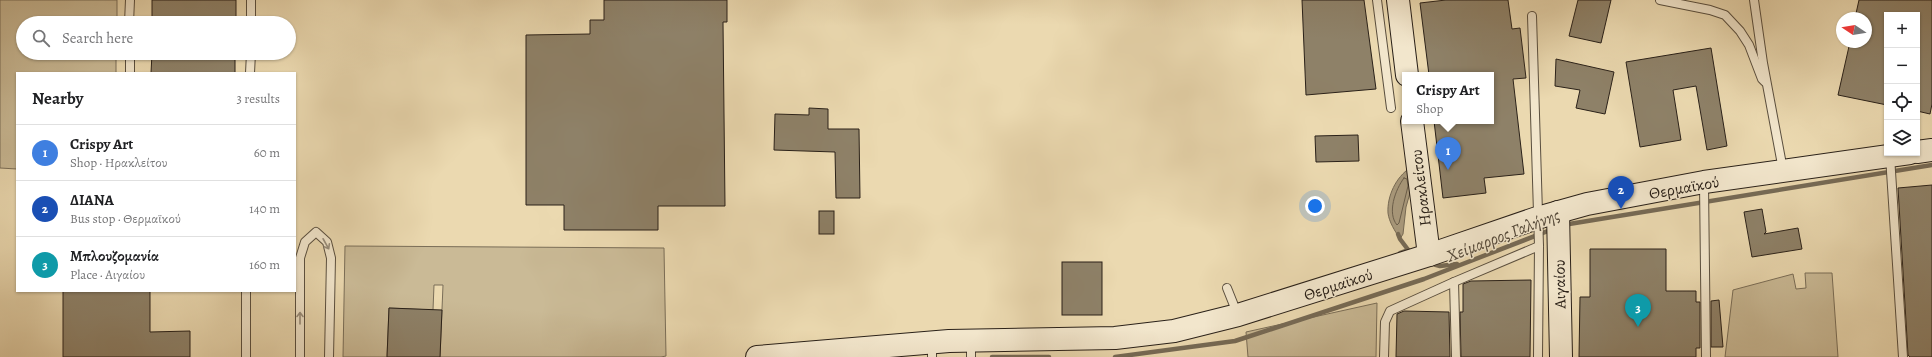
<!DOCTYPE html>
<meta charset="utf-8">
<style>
:root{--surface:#fff;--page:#f6f6f6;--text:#202124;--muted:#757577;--line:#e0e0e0;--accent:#8f2418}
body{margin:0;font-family:Alegreya,serif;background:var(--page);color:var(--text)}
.controls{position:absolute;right:12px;top:12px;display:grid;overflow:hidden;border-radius:0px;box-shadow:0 1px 3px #0004}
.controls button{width:36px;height:36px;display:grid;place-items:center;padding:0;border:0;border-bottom:1px solid var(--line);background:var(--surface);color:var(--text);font:20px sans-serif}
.compass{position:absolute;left:1836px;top:12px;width:36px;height:36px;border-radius:50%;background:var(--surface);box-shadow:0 1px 3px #0004;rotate:282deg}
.you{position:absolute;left:1315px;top:206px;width:14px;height:14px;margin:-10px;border:3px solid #fff;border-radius:50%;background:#1a73e8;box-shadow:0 0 0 6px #1a73e833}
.badge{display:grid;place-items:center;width:26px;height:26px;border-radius:50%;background:var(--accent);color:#fff;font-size:13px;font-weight:700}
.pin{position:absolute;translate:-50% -33px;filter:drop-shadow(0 1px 2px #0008)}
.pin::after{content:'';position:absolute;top:21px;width:14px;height:12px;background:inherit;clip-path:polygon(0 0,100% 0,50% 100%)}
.popup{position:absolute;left:1402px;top:72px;width:92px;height:52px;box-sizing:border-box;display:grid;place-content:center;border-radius:0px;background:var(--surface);filter:drop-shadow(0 1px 3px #0005);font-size:13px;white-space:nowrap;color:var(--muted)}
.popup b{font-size:15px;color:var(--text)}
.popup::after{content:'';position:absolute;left:50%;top:100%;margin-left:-8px;border:8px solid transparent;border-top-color:var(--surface)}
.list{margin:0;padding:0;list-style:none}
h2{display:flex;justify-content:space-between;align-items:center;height:52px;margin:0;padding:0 16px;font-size:17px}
h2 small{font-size:13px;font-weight:400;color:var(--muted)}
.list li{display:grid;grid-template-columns:26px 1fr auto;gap:12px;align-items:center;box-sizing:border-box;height:56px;padding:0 16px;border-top:1px solid var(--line)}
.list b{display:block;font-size:15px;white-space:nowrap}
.list p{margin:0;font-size:13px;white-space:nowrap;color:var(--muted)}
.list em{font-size:13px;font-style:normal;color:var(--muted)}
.icon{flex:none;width:22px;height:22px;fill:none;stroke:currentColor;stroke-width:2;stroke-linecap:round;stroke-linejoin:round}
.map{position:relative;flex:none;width:1932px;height:357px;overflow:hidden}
.search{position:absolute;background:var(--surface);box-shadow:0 1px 3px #0004;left:16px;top:16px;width:280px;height:44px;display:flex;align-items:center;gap:10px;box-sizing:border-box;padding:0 14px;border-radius:22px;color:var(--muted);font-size:15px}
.panel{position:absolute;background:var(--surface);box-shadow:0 1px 3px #0004;left:16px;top:72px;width:280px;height:220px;border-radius:0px}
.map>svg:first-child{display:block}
.green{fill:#caba96;stroke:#7a6e58}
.water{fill:#a99a7d;stroke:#766a55}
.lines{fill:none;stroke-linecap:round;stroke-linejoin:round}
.shore{stroke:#6a5e4b;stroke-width:1}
.stream{stroke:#766a55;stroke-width:4.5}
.building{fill:#8e8168;stroke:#2a2119}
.lane-casing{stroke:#5a4f3f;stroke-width:10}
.secondary-casing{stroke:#2a2119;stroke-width:24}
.lane{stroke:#f2e6cc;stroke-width:8}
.secondary{stroke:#f2e6cc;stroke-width:22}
.oneway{stroke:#988d7b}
.labels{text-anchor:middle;stroke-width:3;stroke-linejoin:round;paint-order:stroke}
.street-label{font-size:16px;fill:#2a2119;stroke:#f2e6cc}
.water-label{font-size:17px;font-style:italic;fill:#564b3c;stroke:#f2e6cc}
</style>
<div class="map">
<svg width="1932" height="357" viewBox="0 0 1932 357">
<rect width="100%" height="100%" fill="#ebd9b0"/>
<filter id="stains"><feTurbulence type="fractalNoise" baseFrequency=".005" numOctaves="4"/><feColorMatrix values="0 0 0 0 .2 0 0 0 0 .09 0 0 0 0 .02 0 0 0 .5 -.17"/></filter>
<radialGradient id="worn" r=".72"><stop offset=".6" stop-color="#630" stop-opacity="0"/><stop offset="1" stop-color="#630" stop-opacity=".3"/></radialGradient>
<g class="green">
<path d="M0,0H117V23H23V53H116V73H17V169L0,168Z"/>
<path d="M345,246L664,248L666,356L661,357H440L443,285H434L433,310L389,308L387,357H343Z"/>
<path d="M1805,273H1832L1838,357H1725L1733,290L1793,274L1796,289L1806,288Z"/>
<path d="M1377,303L1376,357H1248L1246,332Z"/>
</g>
<path class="water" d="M1410,168L1412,186L1406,207L1403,234L1400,239C1395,231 1389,222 1388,213C1387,196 1396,177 1410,168Z"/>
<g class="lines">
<path class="shore" d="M1404,178L1407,179L1408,186L1399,223L1397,225C1387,213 1395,190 1404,178Z"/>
<g class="stream">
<path d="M1563,225L1932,165"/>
<path d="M1398,234L1400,239L1409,251"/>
<path d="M1400,253L1408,250"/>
<path d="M1429,263L1440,266L1457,264"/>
<path d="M992,357H1049"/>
<path d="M1115,357L1235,341L1424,279L1553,229"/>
</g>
</g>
<g class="building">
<rect x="152" y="0" width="84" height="23"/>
<path d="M604,0H727V22H723L725,206H658V230H564V205H526V35L590,34V20H604Z"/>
<path d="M1302,0H1364L1376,89L1306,95Z"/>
<path d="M1446,0H1508L1512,29L1520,28L1526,78L1513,79L1524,174L1484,178L1486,193L1443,198L1434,121H1491V75H1429L1420,3Z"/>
<path d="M1578,0H1611L1601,43L1569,36Z"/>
<path d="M1859,0H1932V104L1930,114L1917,111V15H1887V105L1838,95L1850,42H1866V18H1855Z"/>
<path d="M1711,48L1727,146L1707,150L1696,86L1673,90L1681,140L1640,147L1626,62Z"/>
<path d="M152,53H235V73H151Z"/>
<path d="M1556,59L1614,72L1605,114L1576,108L1580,90L1555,86Z"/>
<path d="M809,108L828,109V129H859L860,198H836L835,152L774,150L775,114L809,115Z"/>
<path d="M1358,135L1359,161L1316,162L1315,136Z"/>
<path d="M1932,185V357H1910L1908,355L1898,188Z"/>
<path d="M1762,209L1766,232L1764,234L1798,228L1802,249L1752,257L1744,212Z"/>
<rect x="819" y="211" width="15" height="23"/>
<path d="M1590,249H1666V291H1696V302H1700V348H1696V357H1579L1580,297H1590Z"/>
<rect x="1062" y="262" width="40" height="53"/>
<path d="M1531,280L1530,357H1461L1460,312H1463V284L1471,281Z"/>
<path d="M63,291H150V332L190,331V357H63Z"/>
<path d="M1719,300L1723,347H1711V301Z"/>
<path d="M389,308L442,310L440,357H387Z"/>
<path d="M1404,311L1449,312L1450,357H1396L1397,314Z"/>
</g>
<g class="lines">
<defs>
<g id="lane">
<path d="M251,0V23"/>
<path d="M1377,0L1391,108"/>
<path d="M1660,0L1710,10L1725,15L1740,31L1749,45L1762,79L1765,82"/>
<path d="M1754,0L1763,63L1783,170"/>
<path d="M1532,16L1539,246L1538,357"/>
<path d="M129,23L130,0"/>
<path d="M130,53V73"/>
<path d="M250,73L251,53"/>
<path d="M1890,156L1903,357"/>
<path d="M1704,184L1706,357"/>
<path d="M1227,288L1237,313"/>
<path d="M246,291V357"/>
<path d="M971,342V357"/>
<path d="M932,343V357"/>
<path d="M300,357V258L305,242L316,232L327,242L331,258L329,357"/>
<path d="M1384,357L1385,322L1390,311L1454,282"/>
<path d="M1456,357L1454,282L1539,246"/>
</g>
<g id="secondary">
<path d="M1398,0L1407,75"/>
<path d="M1412,121L1429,255"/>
<path d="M1917,152L1932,150"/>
<path d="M1558,212L1561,357"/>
<path d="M757,357L949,341L1115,338L1174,331L1238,315L1429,255L1537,218L1587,204L1704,182L1910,153"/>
</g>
</defs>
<use href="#lane" class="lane-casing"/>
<use href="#secondary" class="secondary-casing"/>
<use href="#lane" class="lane"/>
<use href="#secondary" class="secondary"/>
</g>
<defs><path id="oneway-shaft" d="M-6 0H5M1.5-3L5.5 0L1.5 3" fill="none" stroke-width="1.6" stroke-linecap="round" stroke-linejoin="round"/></defs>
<g class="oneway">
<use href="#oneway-shaft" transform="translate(326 244) rotate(61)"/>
<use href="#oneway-shaft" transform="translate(300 318) rotate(-90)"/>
</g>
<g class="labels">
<g class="street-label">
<text transform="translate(1684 187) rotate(-10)" y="6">Θερμαϊκού</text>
<text transform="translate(1420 188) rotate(-97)" y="6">Ηρακλείτου</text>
<text transform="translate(1338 284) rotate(-18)" y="6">Θερμαϊκού</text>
<text transform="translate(1559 284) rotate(-91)" y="6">Αιγαίου</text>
</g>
<g class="water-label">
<text transform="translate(1503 235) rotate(-21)" y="6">Χείμαρρος Γαλήνης</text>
</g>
</g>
<rect width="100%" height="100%" filter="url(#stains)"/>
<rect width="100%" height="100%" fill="url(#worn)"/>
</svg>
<div class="controls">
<button>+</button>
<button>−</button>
<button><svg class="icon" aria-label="locate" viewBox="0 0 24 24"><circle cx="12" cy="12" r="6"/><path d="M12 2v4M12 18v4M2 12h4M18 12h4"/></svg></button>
<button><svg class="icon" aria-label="layers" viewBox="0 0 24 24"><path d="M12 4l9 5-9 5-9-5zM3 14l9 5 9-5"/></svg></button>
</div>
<svg class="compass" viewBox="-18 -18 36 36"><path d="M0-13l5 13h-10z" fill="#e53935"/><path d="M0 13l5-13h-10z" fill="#757577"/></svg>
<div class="you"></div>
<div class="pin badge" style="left:1448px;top:170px;background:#3f7fe0">1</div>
<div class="popup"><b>Crispy Art</b>Shop</div>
<div class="pin badge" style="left:1621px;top:209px;background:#1a4fb4">2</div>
<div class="pin badge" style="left:1638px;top:327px;background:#0f9aa8">3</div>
<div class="search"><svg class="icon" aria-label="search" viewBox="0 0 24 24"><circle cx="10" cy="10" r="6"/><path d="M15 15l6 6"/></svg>Search here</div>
<section class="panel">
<h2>Nearby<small>3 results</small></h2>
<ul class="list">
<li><span class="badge" style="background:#3f7fe0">1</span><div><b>Crispy Art</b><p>Shop · Ηρακλείτου</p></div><em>60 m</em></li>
<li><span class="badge" style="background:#1a4fb4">2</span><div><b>ΔΙΑΝΑ</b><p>Bus stop · Θερμαϊκού</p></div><em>140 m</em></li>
<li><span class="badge" style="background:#0f9aa8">3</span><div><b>Μπλουζομανία</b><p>Place · Αιγαίου</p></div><em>160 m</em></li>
</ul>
</section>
</div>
